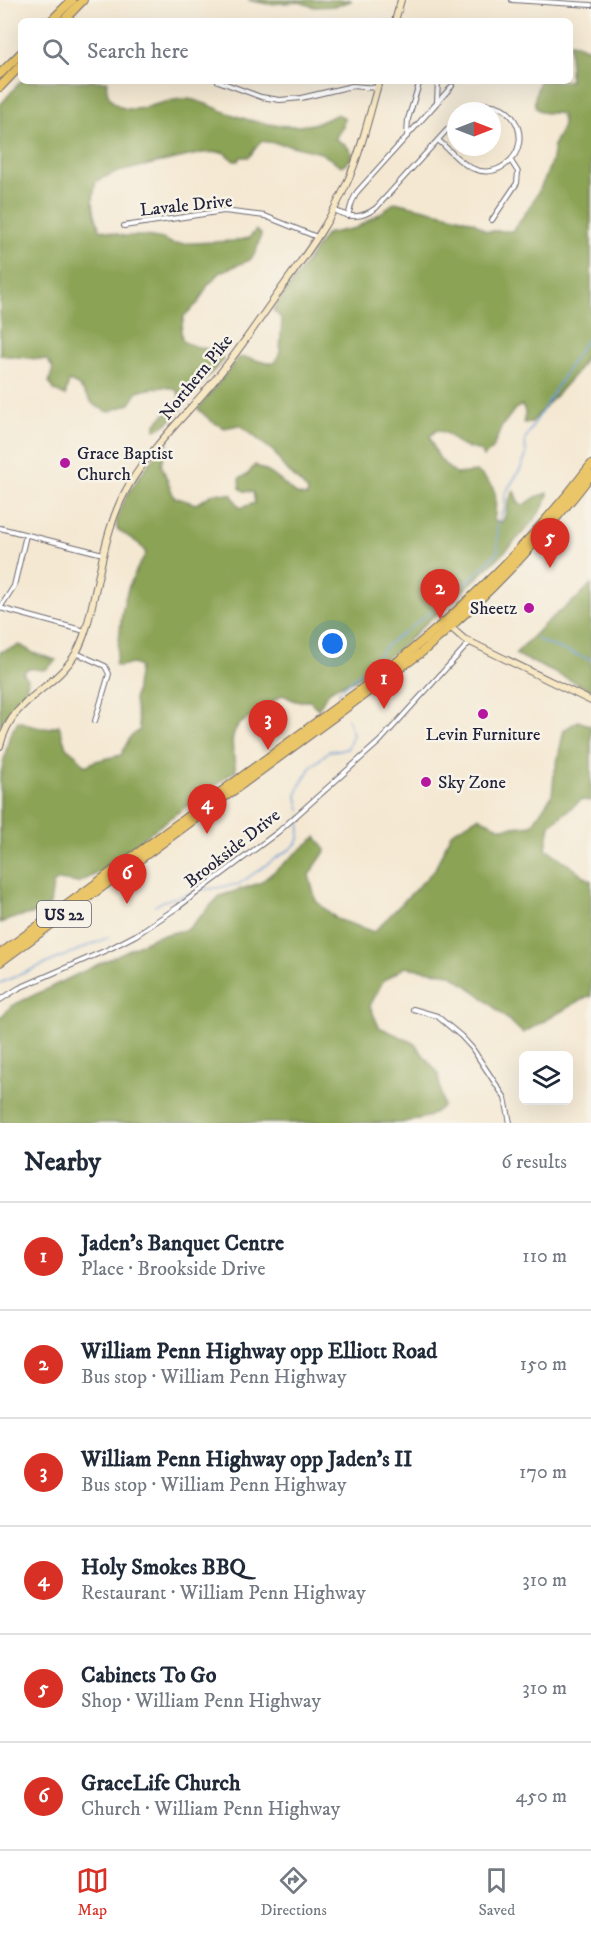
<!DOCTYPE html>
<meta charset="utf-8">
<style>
:root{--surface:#fff;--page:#f6f6f7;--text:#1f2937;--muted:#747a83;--line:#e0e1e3;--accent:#d93025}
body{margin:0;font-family:"IM FELL DW Pica",serif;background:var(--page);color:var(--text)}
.controls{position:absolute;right:18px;bottom:18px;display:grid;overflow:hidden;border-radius:9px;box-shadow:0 6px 24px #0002}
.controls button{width:54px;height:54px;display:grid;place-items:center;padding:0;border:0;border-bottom:2px solid var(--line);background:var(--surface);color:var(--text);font:30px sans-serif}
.compass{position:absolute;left:447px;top:102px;width:54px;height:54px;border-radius:50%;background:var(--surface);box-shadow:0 6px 24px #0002;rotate:90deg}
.you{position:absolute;left:333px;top:644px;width:21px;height:21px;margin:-15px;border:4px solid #fff;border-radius:50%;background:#1a73e8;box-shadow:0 0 0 9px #1a73e833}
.badge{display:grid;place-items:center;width:39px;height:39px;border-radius:50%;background:var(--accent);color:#fff;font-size:20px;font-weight:700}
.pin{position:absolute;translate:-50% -50px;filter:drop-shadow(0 2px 3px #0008)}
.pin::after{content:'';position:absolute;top:32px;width:21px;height:18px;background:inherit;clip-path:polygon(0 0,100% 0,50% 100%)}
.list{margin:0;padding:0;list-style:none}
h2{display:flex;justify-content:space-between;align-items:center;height:78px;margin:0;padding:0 24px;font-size:26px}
h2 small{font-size:20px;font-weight:400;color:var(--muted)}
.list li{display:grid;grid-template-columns:39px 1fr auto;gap:18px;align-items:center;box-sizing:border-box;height:108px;padding:0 24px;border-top:2px solid var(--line)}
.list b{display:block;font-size:22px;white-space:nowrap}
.list p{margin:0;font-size:20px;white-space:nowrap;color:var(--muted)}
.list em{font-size:20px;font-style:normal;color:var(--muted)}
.icon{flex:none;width:33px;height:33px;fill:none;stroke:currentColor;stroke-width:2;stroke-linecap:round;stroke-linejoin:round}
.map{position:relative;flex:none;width:591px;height:1123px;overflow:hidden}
.search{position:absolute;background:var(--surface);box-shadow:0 6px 24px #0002;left:18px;right:18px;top:18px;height:66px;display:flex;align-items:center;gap:15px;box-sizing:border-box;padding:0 21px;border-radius:9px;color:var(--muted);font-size:22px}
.sheet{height:726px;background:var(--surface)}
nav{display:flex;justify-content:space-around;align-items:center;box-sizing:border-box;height:84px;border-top:2px solid var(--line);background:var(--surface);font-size:16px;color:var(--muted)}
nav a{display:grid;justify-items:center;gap:3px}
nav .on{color:var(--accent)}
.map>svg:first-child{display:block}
.forest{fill:#8ba354;stroke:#566248;stroke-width:1.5}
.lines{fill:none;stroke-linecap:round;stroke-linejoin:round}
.stream{stroke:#6d9cd6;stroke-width:1.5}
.street-casing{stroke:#6c6770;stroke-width:6}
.secondary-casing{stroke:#6c6770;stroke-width:8}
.highway-casing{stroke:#6c6770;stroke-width:10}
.street{stroke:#fff;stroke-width:4}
.secondary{stroke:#f7e8c3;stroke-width:6}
.highway{stroke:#ebc669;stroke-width:8}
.poi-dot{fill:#b5179e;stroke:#f7f3e8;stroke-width:2}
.labels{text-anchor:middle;stroke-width:5;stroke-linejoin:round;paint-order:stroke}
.shield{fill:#f7f3e8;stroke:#62616f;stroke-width:1.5}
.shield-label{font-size:16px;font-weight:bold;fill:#22223b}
.street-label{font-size:18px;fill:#22223b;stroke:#f7f3e8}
.poi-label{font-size:18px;fill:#22223b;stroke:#f7f3e8;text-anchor:start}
</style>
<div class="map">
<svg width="591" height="1123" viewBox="0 0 591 1123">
<rect width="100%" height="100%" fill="#f7f3e8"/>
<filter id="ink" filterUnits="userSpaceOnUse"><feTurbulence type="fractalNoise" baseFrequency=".0167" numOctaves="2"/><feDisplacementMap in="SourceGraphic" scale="12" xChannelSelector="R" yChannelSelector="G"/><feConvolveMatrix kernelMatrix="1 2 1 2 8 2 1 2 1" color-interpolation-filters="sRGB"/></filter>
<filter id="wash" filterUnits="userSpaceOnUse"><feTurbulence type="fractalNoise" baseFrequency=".008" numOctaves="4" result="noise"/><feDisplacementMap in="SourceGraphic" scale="24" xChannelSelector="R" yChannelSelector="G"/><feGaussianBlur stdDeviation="1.35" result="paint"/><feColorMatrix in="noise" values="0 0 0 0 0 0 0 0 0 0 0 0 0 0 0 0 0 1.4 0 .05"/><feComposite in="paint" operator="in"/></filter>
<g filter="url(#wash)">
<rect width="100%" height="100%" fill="#f4e8d2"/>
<g class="forest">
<path d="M248,0H351V1L335,6L315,7L299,2L268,4Z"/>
<path d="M570,43C578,43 583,48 591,49V348L577,372L532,422L524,423L525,412L522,405L515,409L502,426L492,450L483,457L481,451L462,446L446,433L437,430L430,436C435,454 441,463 456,474L478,472C499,489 497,496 494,521L502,522C508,513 507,499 514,491L519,504L524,505L536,497L548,493C548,519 456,597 434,616C420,628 408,642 393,653C382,661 369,673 356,679C348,683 339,685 331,690C325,695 323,702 318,709L310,701H295L283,695C274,699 271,704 264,709C256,715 247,718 240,724C227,735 234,756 236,770L112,861L96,874L78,883L59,880L53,884L50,905L36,913L17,917L0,923V777L10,734L18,721C36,726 41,732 59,725L66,747L76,755L85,766L96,761L121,755L130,737L140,730L134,701L139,667L133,664L118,666L115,664C121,641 119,615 127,592C131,578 139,566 146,553L139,544L117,529C112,507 152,459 167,442L168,446L161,464L174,497L196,504L214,493L231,494L240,508L255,503L253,492L244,491L240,488L239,479L248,474L255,465C262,469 271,473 277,478C287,485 294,497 307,496L308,491L283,466L274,452L240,425L224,428L211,421L198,409L238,358C251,355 261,365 275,363L280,352L282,319L273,310L326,234L356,228L379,214L395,202L455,216L474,222L486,231H512C529,210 543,188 551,162C553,156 553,150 554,144C559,131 566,130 561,114C555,112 548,114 542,112C528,107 538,91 539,81H570Z"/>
<path d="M21,81H107C105,92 110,102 121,107C139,115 165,97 188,99C204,101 216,109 231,114C253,123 284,128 307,125C318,124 328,119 338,114L344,118L343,126L335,139L345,144L353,154L349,161L342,166L321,153L288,145L261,141L249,157H241L238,161H234L223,152L202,153L139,167L114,173L96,181C91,201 93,211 100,229L124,236H146L163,239L173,244L233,241L249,238L256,230L261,234L256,252L250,260L221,272L208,285L198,303L184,316L181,330L182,340C195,351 212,344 224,360C213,371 201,382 192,395C180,409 172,423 155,430V425C162,415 172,410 180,401L178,391C164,383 154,390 139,390L130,404L108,412L94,405L78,385L69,381L65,396L55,391L49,382L53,368L47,360L0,355V105Z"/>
<path d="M591,584V690L515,654L549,620L577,598Z"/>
<path d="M20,645L33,653L56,660C39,677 46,667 27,669L23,673L28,680C27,697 8,710 0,726V652Z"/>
<path d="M578,721L591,726V801L581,800L550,825L546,848L591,881V997L588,996L523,1033L480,995L450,974L405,967L383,981L370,1006L379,1027L414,1043L438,1073L443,1106L430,1116L401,1123H0V1018L11,1006L155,937L188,929L220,896L260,883L316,837L326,850L309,875L316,901L337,919L374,932L435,869L451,833L478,817L501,828L532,825L552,795L554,776L564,730Z"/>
</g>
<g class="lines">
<g class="stream">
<path d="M537,638L544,643L591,660"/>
<path d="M339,693V691L371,663L388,644L431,612L478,572L498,551L497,524L505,507V494L521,468L526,456L525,439L583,344L591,335"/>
<path d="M300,810L297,797L299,787L311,767L329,751L347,749L353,735L348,719"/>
<path d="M204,890L239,884L276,858L292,848L299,840L301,815"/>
<path d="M155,906L163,901L196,892"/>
<path d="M0,983L109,937"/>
</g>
</g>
</g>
<g filter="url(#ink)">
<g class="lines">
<defs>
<g id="street">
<path d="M512,0L591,5"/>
<path d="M218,81L261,97L280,100L301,98L352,86L377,88"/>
<path d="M437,101L438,81"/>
<path d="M407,136L408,119L420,81"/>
<path d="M438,140C449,149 460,164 474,169C484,173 495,172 505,165C539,141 508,86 467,111"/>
<path d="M334,210C350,218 361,219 376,208L456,120"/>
<path d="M348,216L352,202L357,192L452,86"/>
<path d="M492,220L517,183L518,172L511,161"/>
<path d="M124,226L224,211L265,216L317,237"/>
<path d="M0,528L103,554"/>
<path d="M0,608L85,631"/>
<path d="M0,608L14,586L26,535"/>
<path d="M76,653L105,666L109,674L95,721"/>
<path d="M0,1000L19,988L109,949L136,935L178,907L278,832L380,741L470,642"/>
<path d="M413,1009L437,1016L461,1036L472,1048L505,1098L510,1123"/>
</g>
<g id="secondary">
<path d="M395,21L401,0"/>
<path d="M447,624L464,639L591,701"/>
<path d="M0,746C13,695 53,692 76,653C85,637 89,619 93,601C102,562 108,520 129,485C153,445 189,412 218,376C240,349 259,320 279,292C304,257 329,224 346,185C361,152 369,116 379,81"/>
</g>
<g id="highway">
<path d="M51,21L72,0"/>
<path d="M63,21L83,0"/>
<path d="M0,74L21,53"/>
<path d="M0,87L21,65"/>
<path d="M0,954L374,680C455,618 529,546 591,465"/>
<path d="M0,962L422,652C484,599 541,540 591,475"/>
</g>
</defs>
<use href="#street" class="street-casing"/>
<use href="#secondary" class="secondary-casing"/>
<use href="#highway" class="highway-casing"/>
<use href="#street" class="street"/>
<use href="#secondary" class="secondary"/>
<use href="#highway" class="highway"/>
</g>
</g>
<g class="poi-dot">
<circle cx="65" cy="463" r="6"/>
<circle cx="529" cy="608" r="6"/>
<circle cx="483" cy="714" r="6"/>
<circle cx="426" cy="782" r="6"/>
</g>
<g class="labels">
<rect class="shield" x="37" y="901" width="54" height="26" rx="4.5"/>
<g class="shield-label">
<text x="64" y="920">US 22</text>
</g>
<g class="street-label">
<text transform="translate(186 205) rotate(-6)" y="6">Lavale Drive</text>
<text transform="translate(196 377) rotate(-51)" y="6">Northern Pike</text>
<text transform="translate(232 848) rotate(-38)" y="6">Brookside Drive</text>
</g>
<g class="poi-label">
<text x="77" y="459">Grace Baptist<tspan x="77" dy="21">Church</tspan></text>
<text x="517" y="614" text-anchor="end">Sheetz</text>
<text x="483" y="740" text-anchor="middle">Levin Furniture</text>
<text x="438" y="788">Sky Zone</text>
</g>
</g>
</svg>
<div class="controls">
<button><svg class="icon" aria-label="layers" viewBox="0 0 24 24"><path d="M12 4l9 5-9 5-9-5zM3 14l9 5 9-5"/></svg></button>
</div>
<svg class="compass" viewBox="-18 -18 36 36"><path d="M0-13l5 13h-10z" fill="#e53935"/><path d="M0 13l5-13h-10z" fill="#747a83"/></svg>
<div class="you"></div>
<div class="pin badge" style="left:384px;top:709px">1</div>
<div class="pin badge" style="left:440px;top:619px">2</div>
<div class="pin badge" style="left:268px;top:750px">3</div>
<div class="pin badge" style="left:207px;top:834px">4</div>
<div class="pin badge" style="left:550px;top:568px">5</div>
<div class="pin badge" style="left:127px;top:904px">6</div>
<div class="search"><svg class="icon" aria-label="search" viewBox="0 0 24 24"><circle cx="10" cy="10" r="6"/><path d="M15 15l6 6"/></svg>Search here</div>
</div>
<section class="sheet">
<h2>Nearby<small>6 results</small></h2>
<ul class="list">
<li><span class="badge">1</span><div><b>Jaden's Banquet Centre</b><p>Place · Brookside Drive</p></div><em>110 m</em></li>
<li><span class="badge">2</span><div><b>William Penn Highway opp Elliott Road</b><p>Bus stop · William Penn Highway</p></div><em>150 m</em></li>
<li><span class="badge">3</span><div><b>William Penn Highway opp Jaden's II</b><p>Bus stop · William Penn Highway</p></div><em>170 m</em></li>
<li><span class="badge">4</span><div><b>Holy Smokes BBQ</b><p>Restaurant · William Penn Highway</p></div><em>310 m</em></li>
<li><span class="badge">5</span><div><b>Cabinets To Go</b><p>Shop · William Penn Highway</p></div><em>310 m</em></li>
<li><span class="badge">6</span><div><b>GraceLife Church</b><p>Church · William Penn Highway</p></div><em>450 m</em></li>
</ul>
</section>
<nav>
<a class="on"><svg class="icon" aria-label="map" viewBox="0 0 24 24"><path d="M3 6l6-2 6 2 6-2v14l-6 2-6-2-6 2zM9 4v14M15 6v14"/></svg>Map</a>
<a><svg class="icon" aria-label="directions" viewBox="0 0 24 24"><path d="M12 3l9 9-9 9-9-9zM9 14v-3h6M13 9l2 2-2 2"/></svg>Directions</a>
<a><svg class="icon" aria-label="saved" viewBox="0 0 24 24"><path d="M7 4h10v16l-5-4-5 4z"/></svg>Saved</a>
</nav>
